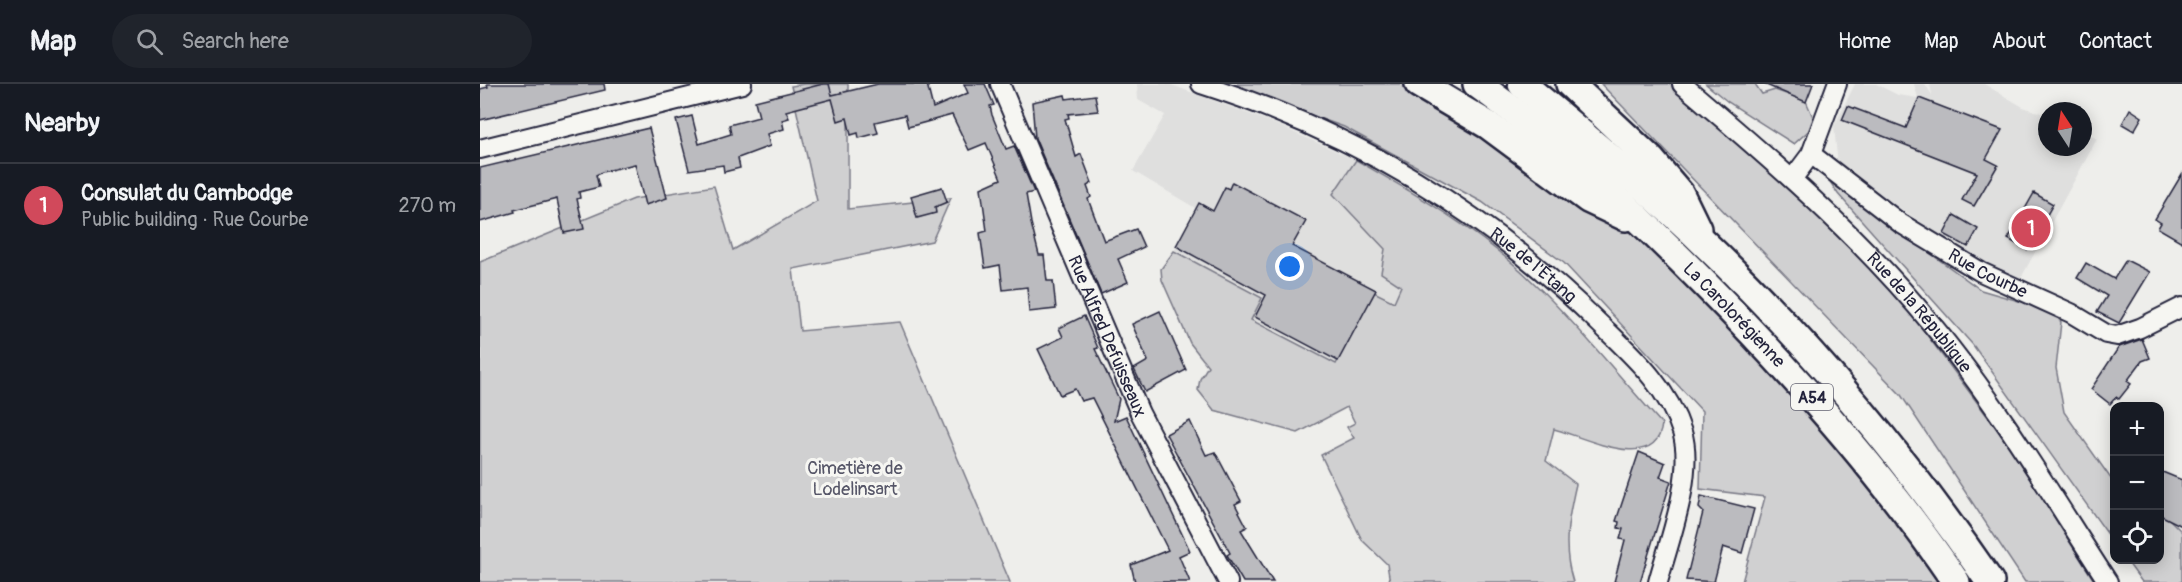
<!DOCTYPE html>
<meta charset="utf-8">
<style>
:root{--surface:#171b24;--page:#20242c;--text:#f1f3f6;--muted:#9ea1a6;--line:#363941;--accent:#d1495b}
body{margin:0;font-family:Pangolin,sans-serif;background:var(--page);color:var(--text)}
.controls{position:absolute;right:18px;bottom:18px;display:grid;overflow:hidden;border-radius:12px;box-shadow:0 3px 15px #0003}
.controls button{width:54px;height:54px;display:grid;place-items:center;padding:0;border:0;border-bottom:2px solid var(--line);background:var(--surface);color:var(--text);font:30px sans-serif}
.compass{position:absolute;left:1558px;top:18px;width:54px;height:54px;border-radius:50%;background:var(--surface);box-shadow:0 3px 15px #0003;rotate:348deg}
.you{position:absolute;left:810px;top:183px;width:21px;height:21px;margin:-15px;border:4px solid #fff;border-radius:50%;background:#1a73e8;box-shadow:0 0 0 9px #1a73e833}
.badge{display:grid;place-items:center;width:39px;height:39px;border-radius:50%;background:var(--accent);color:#fff;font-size:20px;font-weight:700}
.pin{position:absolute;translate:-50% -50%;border:3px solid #fff;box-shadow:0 2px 6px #0006}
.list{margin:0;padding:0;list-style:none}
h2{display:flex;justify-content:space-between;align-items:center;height:78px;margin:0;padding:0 24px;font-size:26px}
h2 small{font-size:20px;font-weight:400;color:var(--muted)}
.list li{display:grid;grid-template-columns:39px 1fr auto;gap:18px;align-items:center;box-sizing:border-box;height:84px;padding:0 24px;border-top:2px solid var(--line)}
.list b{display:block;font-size:22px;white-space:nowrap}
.list p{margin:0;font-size:20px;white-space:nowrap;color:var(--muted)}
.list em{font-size:20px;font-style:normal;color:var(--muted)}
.icon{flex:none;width:33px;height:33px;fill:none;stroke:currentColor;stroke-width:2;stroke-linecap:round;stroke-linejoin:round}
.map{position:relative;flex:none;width:1702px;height:498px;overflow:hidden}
header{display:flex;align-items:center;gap:36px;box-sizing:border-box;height:84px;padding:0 30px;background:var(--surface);border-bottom:2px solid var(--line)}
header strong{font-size:28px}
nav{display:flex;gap:33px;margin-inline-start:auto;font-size:21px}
.search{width:420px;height:54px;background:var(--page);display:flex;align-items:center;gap:15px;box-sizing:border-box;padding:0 21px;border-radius:33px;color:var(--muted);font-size:22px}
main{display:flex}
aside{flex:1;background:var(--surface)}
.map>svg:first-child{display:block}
.built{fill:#dfdfde}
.green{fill:#d0d0d1;stroke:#797986;stroke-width:1.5}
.building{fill:#bbbbbf;stroke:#22223b;stroke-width:1.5}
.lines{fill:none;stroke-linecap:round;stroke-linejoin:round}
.minor-casing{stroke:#22223b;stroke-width:22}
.highway-casing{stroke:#22223b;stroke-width:32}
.minor{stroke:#f6f6f2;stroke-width:18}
.highway{stroke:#f6f6f2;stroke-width:27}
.labels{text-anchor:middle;stroke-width:6;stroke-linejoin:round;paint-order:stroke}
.shield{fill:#f6f6f2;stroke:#626272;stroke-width:1.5}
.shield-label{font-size:16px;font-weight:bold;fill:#22223b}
.street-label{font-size:18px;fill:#22223b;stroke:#f6f6f2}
.park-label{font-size:18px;fill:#565668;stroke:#f6f6f2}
</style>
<header>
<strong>Map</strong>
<div class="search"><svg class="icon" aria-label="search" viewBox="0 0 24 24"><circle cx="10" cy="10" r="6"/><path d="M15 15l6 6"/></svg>Search here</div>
<nav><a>Home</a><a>Map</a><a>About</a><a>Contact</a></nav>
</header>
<main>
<aside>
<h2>Nearby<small></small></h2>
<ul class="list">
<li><span class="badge">1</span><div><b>Consulat du Cambodge</b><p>Public building · Rue Courbe</p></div><em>270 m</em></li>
</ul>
</aside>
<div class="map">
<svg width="1702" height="498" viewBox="0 0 1702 498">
<rect width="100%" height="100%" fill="#eeeeeb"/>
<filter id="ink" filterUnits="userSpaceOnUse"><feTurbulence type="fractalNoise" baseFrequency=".0167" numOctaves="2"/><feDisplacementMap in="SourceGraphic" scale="12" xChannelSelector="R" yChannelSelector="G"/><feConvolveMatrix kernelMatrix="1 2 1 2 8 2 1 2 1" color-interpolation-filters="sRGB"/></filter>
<g filter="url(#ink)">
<g class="built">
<path d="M657,0H689L791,38L876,76L853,110L908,167L901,189L921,202L914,218L894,209L856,280L771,236L782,214L694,167L717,125L653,87L685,31L658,16Z"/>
<path d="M1375,0H1396L1418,11L1438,14L1434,0H1445L1452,11L1450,0H1504L1543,23L1567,31V63H1603V47L1617,55L1536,203L1358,82L1354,42Z"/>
</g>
<g class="green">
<path d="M324,0H368V125L471,114L452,157L313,185L320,247L420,238L530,498H0V178L154,115L234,102L253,166L337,117L311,2Z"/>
<path d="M744,0H957L994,15L1082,80L1192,179L1481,498H1262L1285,413L1220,405L1222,327L1084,179L1002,118L864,43Z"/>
<path d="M1121,0H1201L1232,26L1418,212L1528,360L1615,498H1545L1421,311Z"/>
<path d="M1226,0H1275L1282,10L1295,6L1326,17L1336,40L1314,60L1248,18Z"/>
<path d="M876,76C939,112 1004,149 1056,201C1101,244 1140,294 1182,340C1177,391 1102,352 1074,345L1066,377L1096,400C1088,435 1082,463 1093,498H910L907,480L882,456L841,371L874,354L867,343L875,339L867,323L818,349L734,326L718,306L720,295L728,282L710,259L682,196L681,185L694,167L782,214L771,236L856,280L894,208L914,218L921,202L901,189L905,165L853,110Z"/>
<path d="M1349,96L1501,206L1573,227L1581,238L1576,284L1584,328L1634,399V459L1493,261L1358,110Z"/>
<path d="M1680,426L1702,448V498H1662L1646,476H1680Z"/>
</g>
<g class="building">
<path d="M7,0H124L125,6L0,36V5L8,3Z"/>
<path d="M343,0H349L352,11L398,0H447L453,24L488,9L484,0H505L514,21L510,22L512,31L526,65L534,62L554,108L546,110L551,139L559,171H564L567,197H573L576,225L549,228L547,203L523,206L520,181L505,184L500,149L507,147L501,104L521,95L506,59L489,66L472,31L428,43L425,31L395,38L398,49L379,54L378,49L371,51L367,34L358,37L352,15L306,27L309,34L302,36L304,45L287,50L290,62L258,74L260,84L244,88L243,81L209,86L196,36L212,32L219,60L251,50L249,41L279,33L275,17Z"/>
<path d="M1284,0H1333L1326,18Z"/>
<path d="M585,11L586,15L615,11L618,27L588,30L589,34L585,35L596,73L601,70L612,99L607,102L611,113L608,115L624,157L656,145L664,163L638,175L648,198L621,210L555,54L552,18Z"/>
<path d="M1439,14L1522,46L1506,75L1518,81L1494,122L1482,116L1497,89L1362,36L1368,22L1426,44Z"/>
<path d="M1650,25L1662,33L1654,47L1642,40Z"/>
<path d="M169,44L187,114L165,121L155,80L122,88L116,91L119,103L99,108L100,114L97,115L104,145L84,149L77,115L34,126L35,128L0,138V84Z"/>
<path d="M1702,90V158L1678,144L1681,139L1675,135Z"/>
<path d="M752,98L826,137L812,162L896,206L858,277L775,233L786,211L696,162L719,119L733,127L745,103L749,105Z"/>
<path d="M462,103L467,118L455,123L456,129L437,134L431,112Z"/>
<path d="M1554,109L1573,120L1547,166L1528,155Z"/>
<path d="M1474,131L1498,145L1488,163L1464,150Z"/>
<path d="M1646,176L1670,188L1639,239L1617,228L1627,212L1597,194L1606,179L1634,195Z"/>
<path d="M680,227L706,286L665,308L654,285L668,277L652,240Z"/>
<path d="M604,232L618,264L615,265L639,315L634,337L646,332L710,467L699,472L710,498H655L651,481L688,466L612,314L601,317L595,305L580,311L558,265L583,253L579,244Z"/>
<path d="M1662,255L1670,274L1662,277L1647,297L1651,300L1639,315L1636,313L1630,320L1611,305L1639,263Z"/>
<path d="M710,337L726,371L735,368L761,417L755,420L767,443L761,446L793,498H763L747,471L750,469L686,350Z"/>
<path d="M1159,368L1185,379L1180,393L1191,397L1160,498H1134L1145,456L1140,455L1143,445L1138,444L1139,438L1136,437Z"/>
<path d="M1680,387L1702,396V442L1680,431Z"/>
<path d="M1221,412L1274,425L1262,469L1243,463L1234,498L1206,496L1223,428L1219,424Z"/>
</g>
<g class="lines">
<defs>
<g id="minor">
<path id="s1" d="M520,0L660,329L748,498"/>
<path id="s2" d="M721,0C877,50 1004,126 1121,241C1153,272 1188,303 1202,348C1215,389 1189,457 1178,498"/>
<path id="s3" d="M1202,0C1292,76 1379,151 1454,243C1519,322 1572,412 1628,498"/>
<path d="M0,65L262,0"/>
<path id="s4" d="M1331,70L1420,139L1501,188L1591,229L1626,250L1637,252L1660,244L1702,223"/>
<path d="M1313,94L1331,70L1357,0"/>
</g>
<g id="highway">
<path d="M939,0L1008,41L1108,115L1146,133"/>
<path id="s5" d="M997,0C1080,59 1154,128 1225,200C1317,293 1403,390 1476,498"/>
<path d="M1042,0C1104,51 1166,103 1223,158C1330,260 1427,377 1510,498"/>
<path d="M1090,0L1171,76L1200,110L1217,145"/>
</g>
</defs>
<use href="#minor" class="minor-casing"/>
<use href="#highway" class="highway-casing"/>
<use href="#minor" class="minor"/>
<use href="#highway" class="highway"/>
</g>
</g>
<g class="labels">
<rect class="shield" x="1311" y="300" width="42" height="26" rx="4.5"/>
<g class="shield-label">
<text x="1332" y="319">A54</text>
</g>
<g class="street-label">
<text dy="6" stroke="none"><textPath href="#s2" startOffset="381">Rue de l'Étang</textPath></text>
<text dy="6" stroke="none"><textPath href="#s4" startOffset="214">Rue Courbe</textPath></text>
<text dy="6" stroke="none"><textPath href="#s3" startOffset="330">Rue de la République</textPath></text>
<text dy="6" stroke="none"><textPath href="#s5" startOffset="346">La Carolorégienne</textPath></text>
<text dy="6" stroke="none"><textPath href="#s1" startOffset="274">Rue Alfred Defuisseaux</textPath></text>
</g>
<g class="park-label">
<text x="375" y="390">Cimetière de<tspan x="375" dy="21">Lodelinsart</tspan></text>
</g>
</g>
</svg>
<div class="controls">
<button>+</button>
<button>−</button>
<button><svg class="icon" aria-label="locate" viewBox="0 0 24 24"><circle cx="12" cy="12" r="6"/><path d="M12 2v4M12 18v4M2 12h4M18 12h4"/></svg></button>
</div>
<svg class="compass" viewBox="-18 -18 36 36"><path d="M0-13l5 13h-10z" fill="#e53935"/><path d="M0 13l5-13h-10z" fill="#9ea1a6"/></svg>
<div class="you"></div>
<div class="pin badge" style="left:1551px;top:144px">1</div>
</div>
</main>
